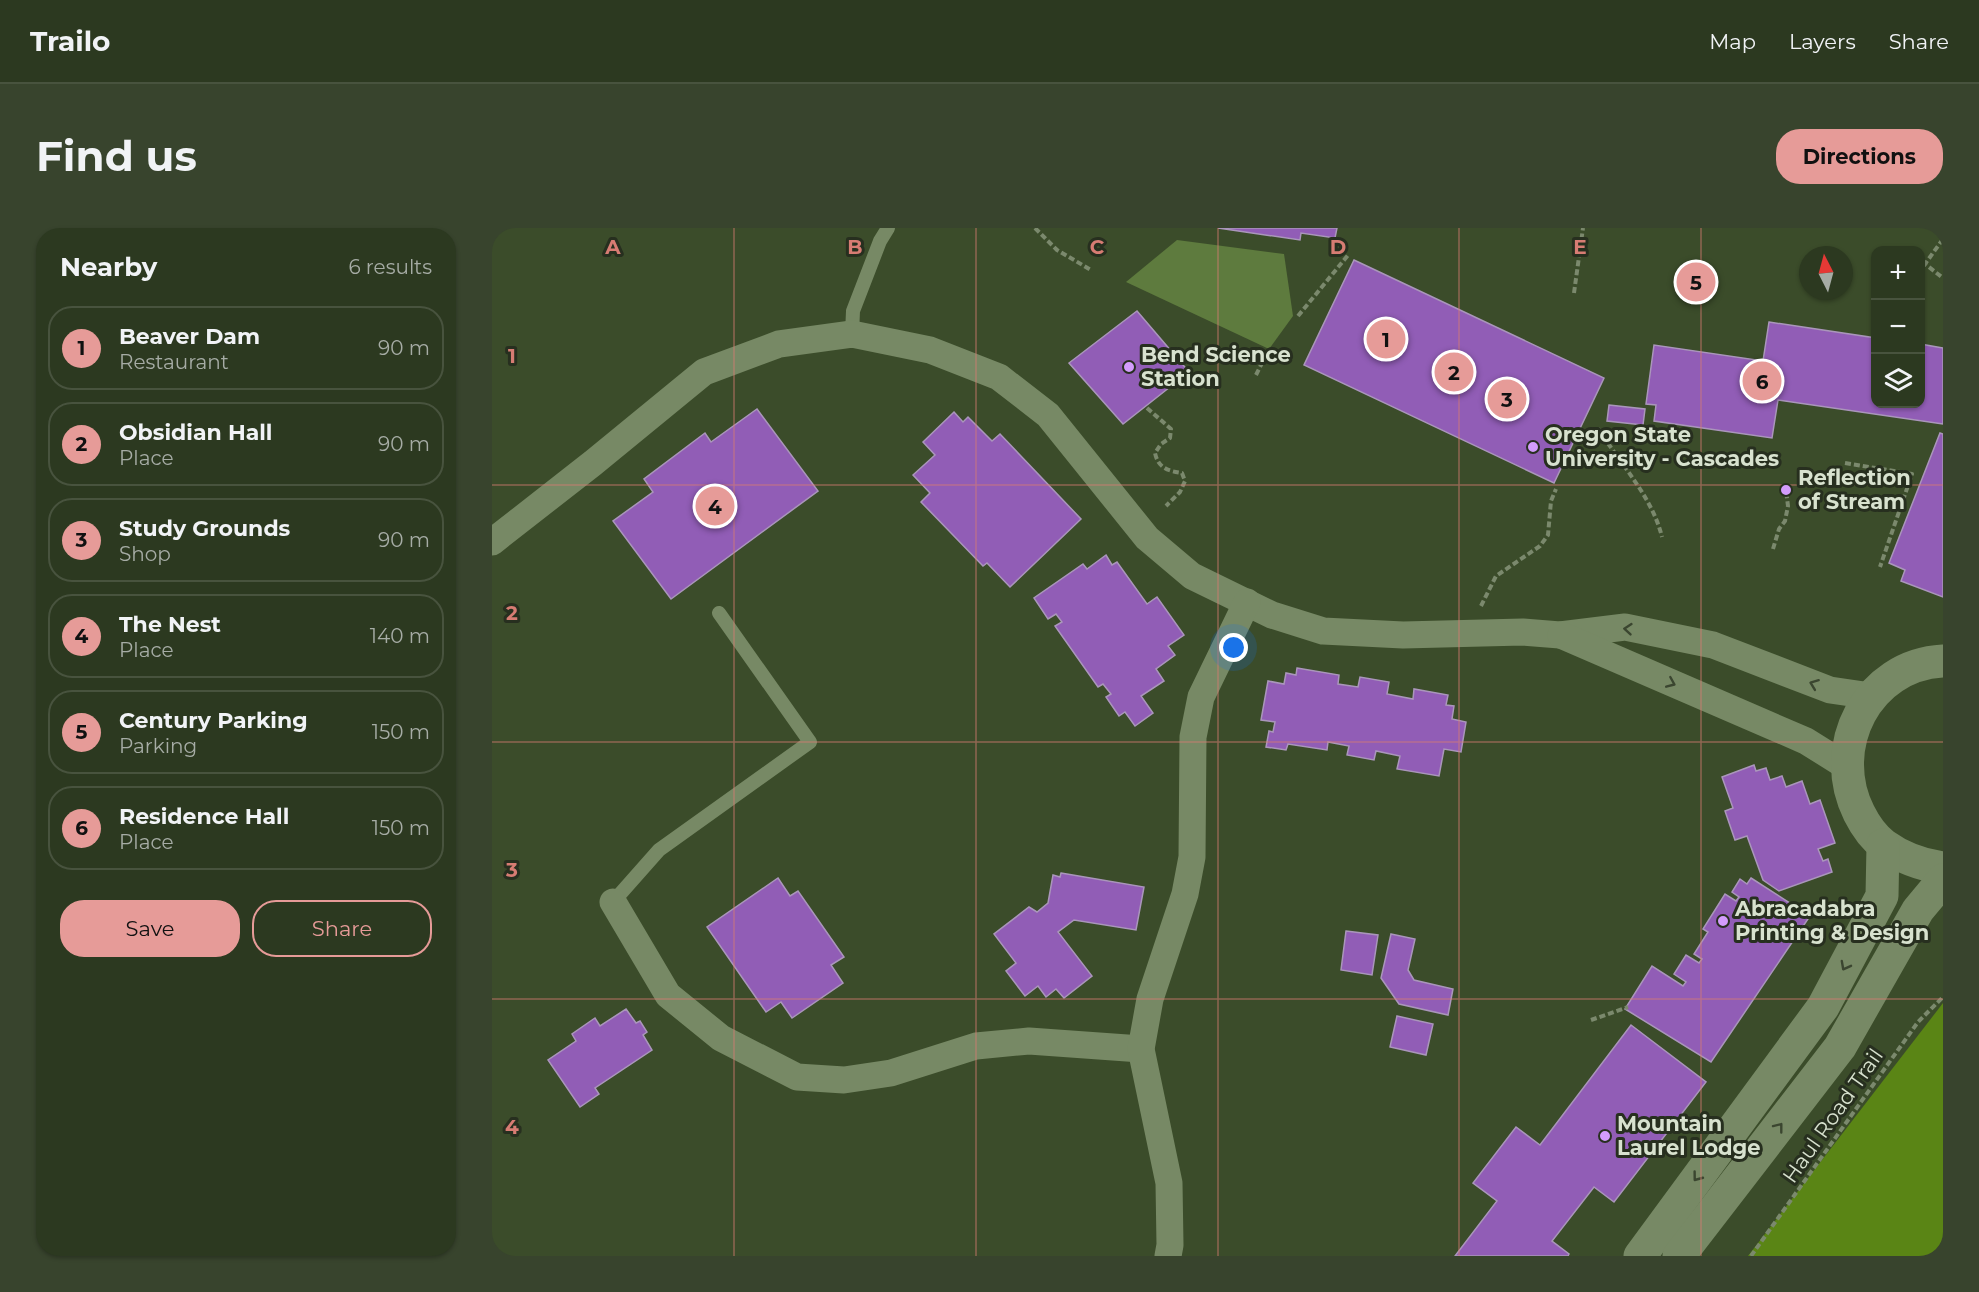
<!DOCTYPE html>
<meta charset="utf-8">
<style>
body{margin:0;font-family:Montserrat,sans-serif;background:#38442d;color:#f1f3f6}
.controls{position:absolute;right:18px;top:18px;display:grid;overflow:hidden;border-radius:12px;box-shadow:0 2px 4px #0004}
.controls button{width:54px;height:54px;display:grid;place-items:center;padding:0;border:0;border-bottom:2px solid #48533e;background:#2c3920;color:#f1f3f6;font:30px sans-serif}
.compass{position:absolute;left:1307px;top:18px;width:54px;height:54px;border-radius:50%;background:#2c3920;box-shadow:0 2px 4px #0004;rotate:354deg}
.you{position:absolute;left:742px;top:420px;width:21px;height:21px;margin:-15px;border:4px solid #fff;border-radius:50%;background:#1a73e8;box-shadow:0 0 0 9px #1a73e833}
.badge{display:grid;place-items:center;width:39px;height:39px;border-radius:50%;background:#e69b98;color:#111;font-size:20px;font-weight:700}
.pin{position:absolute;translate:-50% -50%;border:3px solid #fff;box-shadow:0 2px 6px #0006}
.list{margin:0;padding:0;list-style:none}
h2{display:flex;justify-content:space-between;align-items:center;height:78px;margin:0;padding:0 24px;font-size:26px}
h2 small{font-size:20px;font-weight:400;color:#a6aca5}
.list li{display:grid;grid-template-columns:39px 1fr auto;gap:18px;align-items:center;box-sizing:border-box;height:84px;margin:0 12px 12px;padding:0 12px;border:2px solid #48533e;border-radius:24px}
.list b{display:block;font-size:22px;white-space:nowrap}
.list p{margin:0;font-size:20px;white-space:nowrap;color:#a6aca5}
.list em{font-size:20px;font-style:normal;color:#a6aca5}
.actions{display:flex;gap:12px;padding:18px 24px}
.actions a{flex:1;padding:14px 0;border:2px solid #e69b98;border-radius:24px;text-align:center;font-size:21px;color:#e69b98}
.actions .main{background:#e69b98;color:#111}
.icon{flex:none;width:33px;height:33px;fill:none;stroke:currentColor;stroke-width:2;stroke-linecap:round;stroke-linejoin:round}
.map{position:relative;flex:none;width:1451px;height:1028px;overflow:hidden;border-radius:24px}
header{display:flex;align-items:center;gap:36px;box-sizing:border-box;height:84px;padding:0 30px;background:#2c3920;border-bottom:2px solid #48533e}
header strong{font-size:28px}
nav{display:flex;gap:33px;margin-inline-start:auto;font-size:21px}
.intro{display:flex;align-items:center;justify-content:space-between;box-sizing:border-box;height:144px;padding:0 36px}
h1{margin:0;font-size:42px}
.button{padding:15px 27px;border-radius:24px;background:#e69b98;color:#111;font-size:21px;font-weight:700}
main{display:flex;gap:36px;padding:0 36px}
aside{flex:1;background:#2c3920;border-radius:24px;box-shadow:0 2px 4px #0004}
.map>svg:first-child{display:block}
.green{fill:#5e7b3e}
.forest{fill:#5a8515}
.building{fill:#915db6;stroke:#aa96bb;stroke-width:1.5}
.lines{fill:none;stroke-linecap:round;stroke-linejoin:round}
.path{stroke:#7b896d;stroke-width:4;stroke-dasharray:6 3;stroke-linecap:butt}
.lane{stroke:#778965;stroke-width:14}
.street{stroke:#778965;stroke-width:27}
.secondary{stroke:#778965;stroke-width:33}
.oneway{stroke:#3b4630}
.grid{fill:none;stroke:#d77c73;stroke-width:1.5;stroke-opacity:0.55}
.poi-dot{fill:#d39cfc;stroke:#272f1f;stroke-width:2}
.labels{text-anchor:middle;stroke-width:6;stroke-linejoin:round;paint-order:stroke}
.poi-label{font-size:21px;font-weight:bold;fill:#d8e2cf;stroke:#272f1f;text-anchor:start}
.street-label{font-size:21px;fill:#d8e2cf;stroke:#272f1f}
.grid-label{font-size:20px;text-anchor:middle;font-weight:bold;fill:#d77c73;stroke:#272f1f;stroke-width:6;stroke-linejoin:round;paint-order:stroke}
</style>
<header>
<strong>Trailo</strong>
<nav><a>Map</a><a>Layers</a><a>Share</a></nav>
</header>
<div class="intro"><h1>Find us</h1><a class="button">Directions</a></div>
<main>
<aside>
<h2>Nearby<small>6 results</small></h2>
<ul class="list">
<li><span class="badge">1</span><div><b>Beaver Dam</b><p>Restaurant</p></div><em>90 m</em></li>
<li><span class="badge">2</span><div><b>Obsidian Hall</b><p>Place</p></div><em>90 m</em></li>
<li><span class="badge">3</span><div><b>Study Grounds</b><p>Shop</p></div><em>90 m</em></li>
<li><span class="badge">4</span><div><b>The Nest</b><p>Place</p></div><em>140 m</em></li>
<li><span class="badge">5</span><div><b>Century Parking</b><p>Parking</p></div><em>150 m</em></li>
<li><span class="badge">6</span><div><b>Residence Hall</b><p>Place</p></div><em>150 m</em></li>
</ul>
<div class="actions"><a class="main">Save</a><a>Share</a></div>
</aside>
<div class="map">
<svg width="1451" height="1028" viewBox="0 0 1451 1028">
<rect width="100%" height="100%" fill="#3b4c2a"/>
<path class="green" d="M685,12L792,26L801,88L777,121L634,54Z"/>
<path class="forest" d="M1451,775V1028H1256Z"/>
<g class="building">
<path d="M726,0H845L843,10L809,5L808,12Z"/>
<path d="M862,32L1112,150L1062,255L812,137Z"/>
<path d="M645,83L697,144L631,196L577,135Z"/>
<path d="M1277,94L1384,110V176H1428V116L1451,120V196L1286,172L1280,210L1162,193L1164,177L1154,176L1162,117L1271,133Z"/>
<path d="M1117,177L1153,181L1151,197L1115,193Z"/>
<path d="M265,181L326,263L179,371L121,293L161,264L152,251L213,205L219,214Z"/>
<path d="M462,184L471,194L476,189L500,213L508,206L589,291L518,359L495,335L491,338L429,274L438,265L421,247L443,227L431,214Z"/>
<path d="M1448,205L1451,206V369L1409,353L1413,342L1397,335Z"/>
<path d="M614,327L620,337L625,334L655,376L665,369L692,407L676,418L683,427L664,441L672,453L649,468L661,485L643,498L633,484L627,488L614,469L619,466L611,456L606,459L563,398L570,394L564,386L556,391L542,370L591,336L595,341Z"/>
<path d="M805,440L847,447L846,456L866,459L868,449L897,454L895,466L921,471L922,461L956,467L954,477L962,478L960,491L974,494L969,524L952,521L947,548L905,541L908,528L884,523L882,532L855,527L857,518L836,514L835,522L796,516L794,522L774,519L777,503L781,504L783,494L769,492L776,453L792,456L794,445L804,447Z"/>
<path d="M1262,537L1264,543L1274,540L1278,552L1290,548L1294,559L1310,553L1318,576L1328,572L1343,615L1326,621L1331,633L1336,631L1340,644L1287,663L1271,652L1255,608L1243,612L1233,583L1241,580L1230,549Z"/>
<path d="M569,645L652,659L644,702L582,692L566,704L600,748L572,770L564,761L554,769L546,758L533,768L514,743L524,735L502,706L537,679L545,684L556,675L561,647L568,649Z"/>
<path d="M286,650L298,668L306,663L352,729L339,737L351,755L300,790L289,774L274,784L215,699Z"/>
<path d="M1259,650L1318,688L1219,834L1133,781L1160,738L1191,758L1194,754L1182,746L1194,727L1207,735L1210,731L1202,726L1216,704L1211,701L1233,666L1244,673L1247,669L1240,664L1248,651L1255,656Z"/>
<path d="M854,703L886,707L880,747L849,742Z"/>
<path d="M899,706L923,711L916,742L922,752L961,761L956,787L907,776L889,750Z"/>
<path d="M134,781L144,795L148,793L155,804L151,807L160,822L103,860L107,866L88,879L56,832L84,813L80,806L103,790L108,798Z"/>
<path d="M905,788L941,796L934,827L898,819Z"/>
<path d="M1139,797L1214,854L1122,974L1102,959L1060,1013L1077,1026L1076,1028H963L1005,973L981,955L1024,899L1048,917Z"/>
</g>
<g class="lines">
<g class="path">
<path d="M543,0L565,22L599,42"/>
<path d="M1451,11L1433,36L1451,50"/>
<path d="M1082,65L1091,0"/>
<path d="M806,88L857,26"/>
<path d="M764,147L770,135"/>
<path d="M655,180L679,201L678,210L669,216L663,225C666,240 676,243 690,245L693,253L688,264L674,278"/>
<path d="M1106,200C1128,236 1160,268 1170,309"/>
<path d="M1353,235L1420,246L1388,339"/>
<path d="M1281,321L1287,301L1293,293L1296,278L1294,262"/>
<path d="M989,378L1004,348L1048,318L1056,307L1059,273L1064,261"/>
<path d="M1099,792L1136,779"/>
<path d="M1259,1028L1426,794L1451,769"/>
</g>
<g class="lane">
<path d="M360,106L361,83L388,13L396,0"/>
<path d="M121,674L167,622L318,514L227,385"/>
</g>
<g class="street">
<path d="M0,314L101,235L212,144L287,116L360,106L438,122L507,149L556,187L655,310L700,348L780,387L831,403L911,407L1031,404L1068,407L1133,399L1221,417L1338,462L1379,468"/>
<path d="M1069,407L1314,513L1354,538"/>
<path d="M121,674L176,767L229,810L305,849L352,852L399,845L484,818L537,813L649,821"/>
<path d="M676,1028L678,1017L677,955L649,821L658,771L693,666L700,629L701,509L709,469L755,374"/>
</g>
<g class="secondary">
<path d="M1451,433C1375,437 1334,519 1367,585C1373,597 1381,609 1392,617C1410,630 1430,637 1451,640"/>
<path d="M1148,1028L1331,779L1390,668L1391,617"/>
<path d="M1187,1028L1348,819L1426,682L1451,652"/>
</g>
</g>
<defs><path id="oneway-chevron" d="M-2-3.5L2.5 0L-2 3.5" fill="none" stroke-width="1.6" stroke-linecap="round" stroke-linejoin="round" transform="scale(1.5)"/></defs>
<g class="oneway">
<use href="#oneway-chevron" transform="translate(1136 401) rotate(-175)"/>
<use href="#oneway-chevron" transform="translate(1179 455) rotate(23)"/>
<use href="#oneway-chevron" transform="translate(1322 456) rotate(-159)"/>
<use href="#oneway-chevron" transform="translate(1353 738) rotate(118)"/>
<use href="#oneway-chevron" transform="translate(1287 899) rotate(-52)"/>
<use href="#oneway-chevron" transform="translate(1205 949) rotate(127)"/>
</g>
<path class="grid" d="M242,0V1028M484,0V1028M726,0V1028M967,0V1028M1209,0V1028M0,257H1451M0,514H1451M0,771H1451"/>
<g class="poi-dot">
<circle cx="637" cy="139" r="6"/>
<circle cx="1041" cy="219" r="6"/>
<circle cx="1294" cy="262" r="6"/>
<circle cx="1231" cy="693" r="6"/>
<circle cx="1113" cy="908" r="6"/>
</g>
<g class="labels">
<g class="poi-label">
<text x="649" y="134">Bend Science<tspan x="649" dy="24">Station</tspan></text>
<text x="1053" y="214">Oregon State<tspan x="1053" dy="24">University - Cascades</tspan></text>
<text x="1306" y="257">Reflection<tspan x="1306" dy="24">of Stream</tspan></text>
<text x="1243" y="688">Abracadabra<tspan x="1243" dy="24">Printing &amp; Design</tspan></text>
<text x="1125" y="903">Mountain<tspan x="1125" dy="24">Laurel Lodge</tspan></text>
</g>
<g class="street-label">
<text transform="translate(1341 888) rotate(-55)" y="7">Haul Road Trail</text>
</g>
</g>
<g class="grid-label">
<text x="121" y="26">A</text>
<text x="363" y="26">B</text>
<text x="605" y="26">C</text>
<text x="846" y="26">D</text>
<text x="1088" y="26">E</text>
<text x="20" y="135">1</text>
<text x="20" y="392">2</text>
<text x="20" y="649">3</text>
<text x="20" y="906">4</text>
</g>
</svg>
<div class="controls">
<button>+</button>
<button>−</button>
<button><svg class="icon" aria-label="layers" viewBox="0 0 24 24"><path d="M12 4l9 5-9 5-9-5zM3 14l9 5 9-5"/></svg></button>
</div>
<svg class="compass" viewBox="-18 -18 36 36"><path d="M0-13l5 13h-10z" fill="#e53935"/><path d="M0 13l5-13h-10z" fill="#a6aca5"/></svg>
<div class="you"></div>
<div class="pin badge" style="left:894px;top:111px">1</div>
<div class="pin badge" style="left:962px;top:144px">2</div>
<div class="pin badge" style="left:1015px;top:171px">3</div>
<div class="pin badge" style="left:223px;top:278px">4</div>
<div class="pin badge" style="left:1204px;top:54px">5</div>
<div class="pin badge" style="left:1270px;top:153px">6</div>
</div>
</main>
